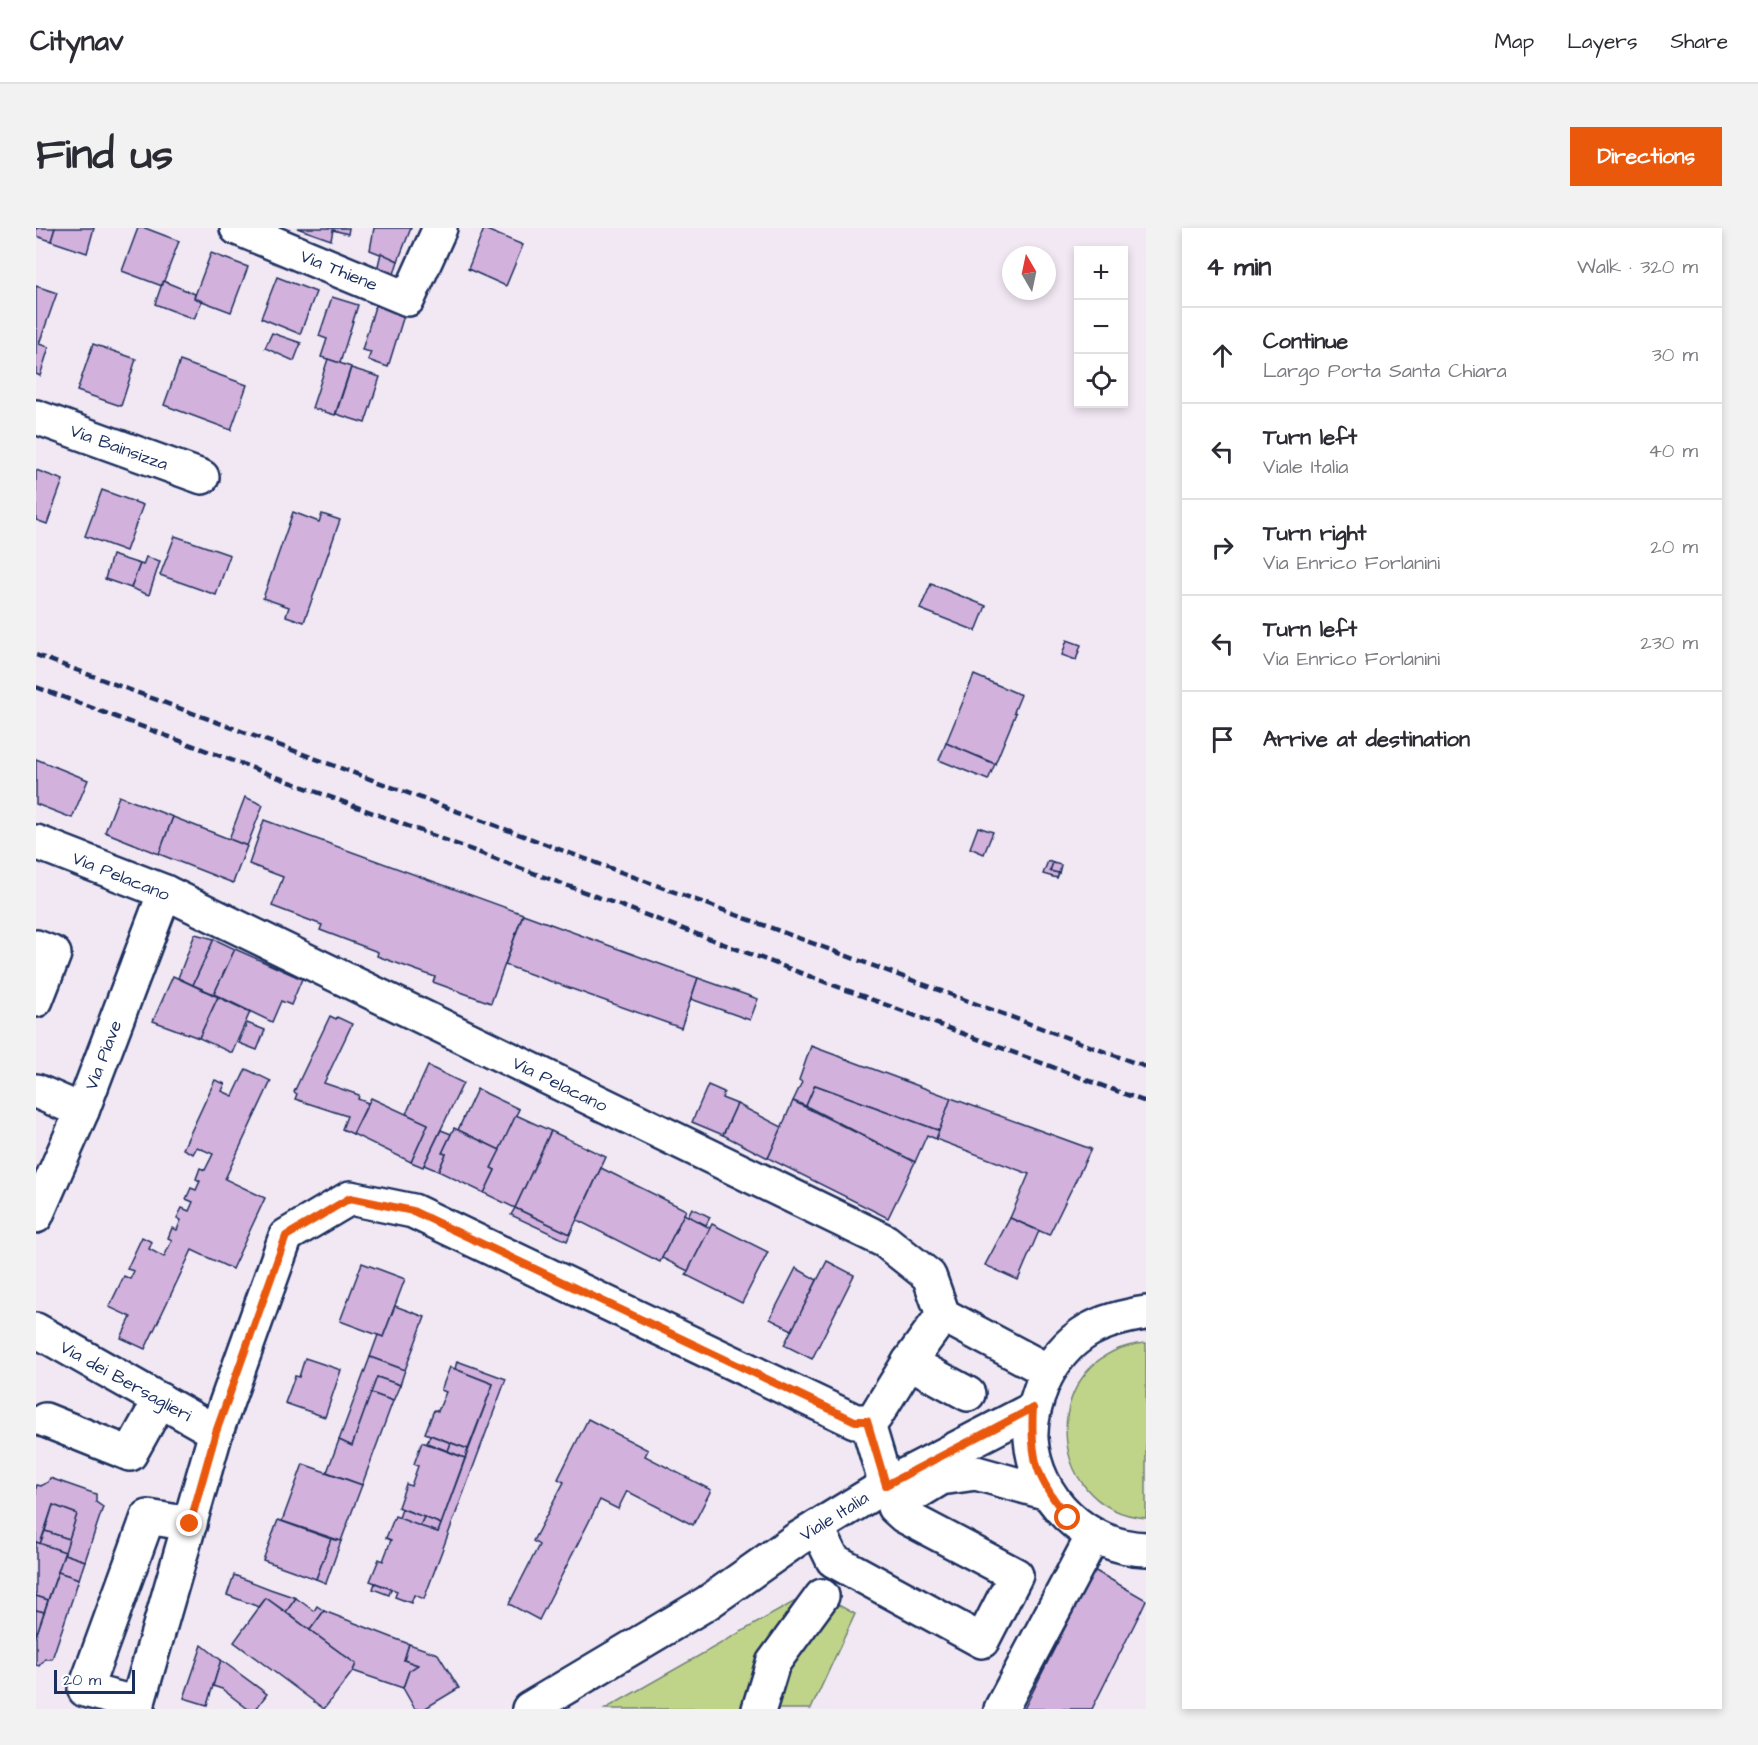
<!DOCTYPE html>
<meta charset="utf-8">
<style>
body{margin:0;font-family:"Architects Daughter",sans-serif;background:#f2f2f3;color:#2b2b33}
.controls{position:absolute;right:18px;top:18px;display:grid;overflow:hidden;border-radius:0px;box-shadow:0 3px 9px #0003}
.controls button{width:54px;height:54px;display:grid;place-items:center;padding:0;border:0;border-bottom:2px solid #e1e1e2;background:#fff;color:#2b2b33;font:30px sans-serif}
.compass{position:absolute;left:966px;top:18px;width:54px;height:54px;border-radius:50%;background:#fff;box-shadow:0 3px 9px #0003;rotate:351deg}
.scale{position:absolute;left:18px;bottom:15px;width:81px;box-sizing:border-box;padding-left:6px;border:3px solid #1b2f5e;border-top:0;font-size:16px;line-height:21px;white-space:nowrap;color:#1b2f5e;-webkit-text-stroke:4px #fff;paint-order:stroke}
.stop{position:absolute;width:18px;height:18px;margin:-14px;border:4px solid #ea580c;border-radius:50%;background:#fff}
.stop.end{background:#ea580c;border-color:#fff;box-shadow:0 2px 6px #0008}
.list{margin:0;padding:0;list-style:none}
h2{display:flex;justify-content:space-between;align-items:center;height:78px;margin:0;padding:0 24px;font-size:26px}
h2 small{font-size:20px;font-weight:400;color:#7c7c81}
.list li{display:grid;grid-template-columns:39px 1fr auto;gap:18px;align-items:center;box-sizing:border-box;height:96px;padding:0 24px;border-top:2px solid #e1e1e2}
.list b{display:block;font-size:22px;white-space:nowrap}
.list p{margin:0;font-size:20px;white-space:nowrap;color:#7c7c81}
.list em{font-size:20px;font-style:normal;color:#7c7c81}
.icon{flex:none;width:33px;height:33px;fill:none;stroke:currentColor;stroke-width:2;stroke-linecap:round;stroke-linejoin:round}
.map{position:relative;flex:none;width:1110px;height:1481px;overflow:hidden;border-radius:0px}
header{display:flex;align-items:center;gap:36px;box-sizing:border-box;height:84px;padding:0 30px;background:#fff;border-bottom:2px solid #e1e1e2}
header strong{font-size:28px}
nav{display:flex;gap:33px;margin-inline-start:auto;font-size:21px}
.intro{display:flex;align-items:center;justify-content:space-between;box-sizing:border-box;height:144px;padding:0 36px}
h1{margin:0;font-size:42px}
.button{padding:15px 27px;border-radius:0px;background:#ea580c;color:#fff;font-size:21px;font-weight:700}
main{display:flex;gap:36px;padding:0 36px}
aside{flex:1;background:#fff;border-radius:0px;box-shadow:0 3px 9px #0003}
.map>svg:first-child{display:block}
.green{fill:#c0d489;stroke:#6e8274;stroke-width:1.5}
.building{fill:#d2b1dc;stroke:#1b2f5e;stroke-width:1.5}
.lines{fill:none;stroke-linecap:round;stroke-linejoin:round}
.minor-casing{stroke:#1b2f5e;stroke-width:38}
.major-casing{stroke:#1b2f5e;stroke-width:38}
.minor{stroke:#fff;stroke-width:33}
.major{stroke:#fff;stroke-width:33}
.rail{stroke:#1b2f5e;stroke-width:4.5;stroke-dasharray:9 4.5;stroke-linecap:butt}
.route{stroke:#ea580c;stroke-width:8}
.labels{text-anchor:middle;stroke-width:4.5;stroke-linejoin:round;paint-order:stroke}
.street-label{font-size:18px;fill:#1b2f5e;stroke:#fff}
</style>
<header>
<strong>Citynav</strong>
<nav><a>Map</a><a>Layers</a><a>Share</a></nav>
</header>
<div class="intro"><h1>Find us</h1><a class="button">Directions</a></div>
<main>
<div class="map">
<svg width="1110" height="1481" viewBox="0 0 1110 1481">
<rect width="100%" height="100%" fill="#f2e8f4"/>
<filter id="ink" filterUnits="userSpaceOnUse"><feTurbulence type="fractalNoise" baseFrequency=".0167" numOctaves="2"/><feDisplacementMap in="SourceGraphic" scale="12" xChannelSelector="R" yChannelSelector="G"/><feConvolveMatrix kernelMatrix="1 2 1 2 8 2 1 2 1" color-interpolation-filters="sRGB"/></filter>
<g filter="url(#ink)">
<g class="green">
<path d="M1110,1115V1290C1003,1281 1004,1123 1110,1115Z"/>
<path d="M777,1363L819,1386L775,1481H569Z"/>
</g>
<g class="building">
<path d="M0,0H19L15,13L0,8Z"/>
<path d="M19,0H58L51,25L15,13Z"/>
<path d="M102,0H109L143,13L126,58L86,43Z"/>
<path d="M261,0H313L312,6L297,2L295,12Z"/>
<path d="M338,0H375L362,33L334,22Z"/>
<path d="M448,1L487,17L470,58L432,41Z"/>
<path d="M175,25L212,39L195,84L158,70Z"/>
<path d="M345,25L362,33L358,46L341,42Z"/>
<path d="M241,49L280,64L264,106L225,90Z"/>
<path d="M127,53L159,66L158,70L166,73L158,91L119,76Z"/>
<path d="M0,58L21,65L3,116L13,119L4,148L0,146Z"/>
<path d="M296,69L322,77L304,135L285,129L291,111L283,108Z"/>
<path d="M340,75L369,84L352,139L332,132L335,124L326,122Z"/>
<path d="M236,105L265,115L258,133L229,120Z"/>
<path d="M57,116L100,131L85,178L41,163Z"/>
<path d="M292,131L315,139L299,187L276,180Z"/>
<path d="M144,133L211,157L195,202L128,177Z"/>
<path d="M315,140L344,149L329,195L300,186Z"/>
<path d="M0,242L27,252L11,296L0,292Z"/>
<path d="M66,262L107,277L90,323L49,308Z"/>
<path d="M257,284L283,294L286,286L304,292L268,394L250,388L253,379L227,370Z"/>
<path d="M139,308L194,327L180,367L124,347Z"/>
<path d="M76,327L104,336L95,360L69,351Z"/>
<path d="M110,329L124,333L113,367L95,360L104,336L107,337Z"/>
<path d="M895,356L950,378L940,403L884,381Z"/>
<path d="M1031,412L1045,417L1040,432L1026,427Z"/>
<path d="M938,447L985,467L978,484L980,485L959,536L910,515Z"/>
<path d="M910,515L959,536L952,552L903,532Z"/>
<path d="M0,531L52,552L36,590L0,576Z"/>
<path d="M83,568L137,589L123,626L69,604Z"/>
<path d="M209,569L227,577L211,618L193,611Z"/>
<path d="M137,589L211,618L197,655L123,626Z"/>
<path d="M228,592L487,686L455,775L397,754L399,749L341,728L342,724L284,702L286,697L236,678L247,649L213,636Z"/>
<path d="M942,599L957,604L948,626L934,620Z"/>
<path d="M1012,633L1017,635L1014,643L1023,645L1021,650L1007,646Z"/>
<path d="M1017,635L1025,637L1023,645L1014,643Z"/>
<path d="M487,686L662,750L645,800L469,737Z"/>
<path d="M159,706L178,711L157,757L142,750Z"/>
<path d="M178,711L199,721L178,766L157,757Z"/>
<path d="M199,721L266,751L255,777L245,773L236,794L178,766Z"/>
<path d="M137,748L182,769L163,810L117,793Z"/>
<path d="M662,750L722,771L714,792L655,771Z"/>
<path d="M182,769L214,784L196,825L163,810Z"/>
<path d="M294,788L300,791L301,789L316,796L288,855L323,867L322,871L332,875L317,906L306,901L311,888L259,871L261,866L258,864Z"/>
<path d="M211,795L229,802L221,822L203,815Z"/>
<path d="M775,818L915,870L904,903L779,857L770,878L757,873L766,854L763,852Z"/>
<path d="M392,838L427,855L387,939L375,934L392,896L370,886Z"/>
<path d="M210,841L235,853L189,951L229,970L196,1041L156,1022L109,1121L85,1110L95,1089L73,1079L88,1048L94,1051L98,1043L91,1041L106,1009L116,1014L113,1021L128,1029L136,1012L132,1010L136,1000L141,1002L145,992L141,990L146,980L153,983L157,974L150,971L155,960L160,962L164,953L160,951L164,940L169,942L177,926L161,919L157,926L147,921L179,852L189,856L186,863L197,868Z"/>
<path d="M672,857L688,864L686,870L701,876L687,907L656,894Z"/>
<path d="M779,857L904,903L900,911L891,907L879,934L770,878Z"/>
<path d="M441,861L483,881L464,922L422,902Z"/>
<path d="M335,870L392,896L375,934L317,906Z"/>
<path d="M915,870L1055,921L1013,1007L974,990L993,946L900,911Z"/>
<path d="M757,873L879,934L852,990L732,930Z"/>
<path d="M701,876L746,899L732,930L687,907Z"/>
<path d="M480,887L515,903L479,980L448,965L459,942L455,940Z"/>
<path d="M418,900L464,922L455,940L459,942L448,965L402,943L410,926L406,925Z"/>
<path d="M405,902L415,906L406,925L410,926L402,943L388,937Z"/>
<path d="M515,903L570,929L534,1006L479,980Z"/>
<path d="M565,940L650,982L624,1034L541,992Z"/>
<path d="M479,980L534,1006L531,1013L475,987Z"/>
<path d="M656,980L674,989L670,997L652,988Z"/>
<path d="M648,986L674,1000L652,1043L626,1030Z"/>
<path d="M974,990L1003,1003L982,1052L949,1037Z"/>
<path d="M676,996L732,1024L706,1075L650,1047Z"/>
<path d="M791,1033L818,1047L776,1131L748,1117Z"/>
<path d="M326,1035L369,1051L347,1109L304,1093Z"/>
<path d="M760,1040L781,1052L756,1102L734,1091Z"/>
<path d="M359,1078L389,1089L369,1142L334,1129L342,1107L347,1109Z"/>
<path d="M334,1129L369,1142L364,1157L341,1149L316,1218L303,1212Z"/>
<path d="M269,1130L305,1142L289,1189L249,1175L259,1148L263,1149Z"/>
<path d="M421,1133L470,1151L388,1371L378,1367L375,1375L359,1369L361,1363L334,1353L343,1331L347,1333L355,1312L350,1310L359,1288L402,1304L405,1296L457,1156L419,1141Z"/>
<path d="M414,1139L457,1156L432,1221L389,1205L398,1182L402,1183L410,1164L405,1162Z"/>
<path d="M341,1149L364,1157L357,1173L335,1165Z"/>
<path d="M335,1165L357,1173L326,1257L291,1244L303,1212L316,1218Z"/>
<path d="M552,1191L612,1222L609,1228L675,1262L657,1297L591,1263L582,1281L564,1272L503,1392L473,1376L503,1317L497,1313L528,1254L522,1251Z"/>
<path d="M394,1207L415,1215L412,1223L391,1215Z"/>
<path d="M386,1214L429,1230L405,1296L362,1279L370,1256L375,1258L382,1238L378,1236Z"/>
<path d="M415,1215L432,1221L429,1230L412,1223Z"/>
<path d="M267,1236L326,1257L305,1313L246,1293Z"/>
<path d="M14,1250L60,1266V1274L67,1279L49,1333L28,1326L41,1286L17,1277L4,1316L0,1314V1260L1,1257L5,1258L12,1254Z"/>
<path d="M17,1277L41,1286L33,1311L9,1303Z"/>
<path d="M366,1281L388,1289L384,1298L363,1290Z"/>
<path d="M388,1289L405,1296L402,1304L384,1298Z"/>
<path d="M242,1292L295,1311L280,1351L227,1332Z"/>
<path d="M9,1303L33,1311L29,1324L4,1316Z"/>
<path d="M295,1311L305,1313L290,1355L280,1351Z"/>
<path d="M0,1314L29,1324L12,1372L0,1368Z"/>
<path d="M28,1326L49,1333L43,1351L22,1344Z"/>
<path d="M1058,1342L1110,1372L1103,1387L1056,1481H988Z"/>
<path d="M22,1344L43,1351L16,1431H9L3,1438L0,1437V1408Z"/>
<path d="M198,1347L234,1361L260,1370L250,1384L230,1370L223,1379L191,1367Z"/>
<path d="M339,1355L355,1361L353,1367L337,1361Z"/>
<path d="M0,1368L12,1372L8,1384L0,1382Z"/>
<path d="M230,1370L320,1436L317,1443L288,1481L198,1414Z"/>
<path d="M260,1370L278,1383L281,1378L288,1383L274,1402L250,1384Z"/>
<path d="M0,1382L8,1384L0,1408Z"/>
<path d="M288,1383L373,1416L368,1432L382,1437L373,1443L367,1460L317,1443L320,1436L274,1402Z"/>
<path d="M373,1416L402,1426L423,1460L388,1481H379L367,1460L373,1443L382,1437L368,1432Z"/>
<path d="M166,1417L185,1432L171,1477L148,1470Z"/>
<path d="M185,1432L231,1466L220,1481H212L186,1461L177,1458Z"/>
</g>
<g class="lines">
<g class="minor-casing">
<g id="minor">
<path d="M201,0L372,71L404,0"/>
<path d="M0,189L166,249"/>
<path d="M0,614L129,664L849,1013L893,1048L907,1087L1012,1143"/>
<path d="M0,719L18,726L0,772"/>
<path d="M0,863L46,883"/>
<path d="M0,988L46,883L129,664"/>
<path d="M0,1102L180,1204"/>
<path d="M873,1134L932,1166"/>
<path d="M9,1192L94,1226L124,1172"/>
<path d="M831,1193L850,1257"/>
<path d="M781,1299L797,1332L946,1413L980,1347L868,1288L858,1279"/>
<path d="M102,1476L49,1462L112,1289L154,1296"/>
<path d="M100,1481L180,1204L250,1008L314,970L377,983L819,1193H831L839,1189L873,1134L907,1087"/>
<path d="M723,1481L737,1435L786,1368"/>
<path d="M965,1481L1057,1308"/>
</g>
</g>
<g class="major-casing">
<g id="major">
<path d="M1110,1085C1090,1088 1071,1092 1053,1102C1032,1114 1015,1135 1006,1157C1000,1174 994,1192 995,1211C999,1270 1050,1320 1110,1321"/>
<path d="M877,1267L905,1250L940,1245L1012,1265"/>
<path d="M493,1481L671,1375L760,1312L850,1257L997,1181"/>
</g>
</g>
<use href="#minor" class="minor"/>
<use href="#major" class="major"/>
<g class="rail">
<path d="M0,427L1110,839"/>
<path d="M0,459L1110,874"/>
</g>
</g>
</g>
<g class="lines" filter="url(#ink)">
<path class="route" d="M154,1296L180,1204L250,1008L314,970L377,983L819,1193H831L850,1257L997,1180C994,1231 1000,1250 1032,1290"/>
</g>
<g class="labels">
<g class="street-label">
<text transform="translate(303 42) rotate(22)" y="6">Via Thiene</text>
<text transform="translate(83 219) rotate(20)" y="6">Via Bainsizza</text>
<text transform="translate(85 648) rotate(22)" y="6">Via Pelacano</text>
<text transform="translate(67 827) rotate(-69)" y="6">Via Piave</text>
<text transform="translate(524 856) rotate(26)" y="6">Via Pelacano</text>
<text transform="translate(90 1153) rotate(29)" y="6">Via dei Bersaglieri</text>
<text transform="translate(798 1288) rotate(-32)" y="6">Viale Italia</text>
</g>
</g>
</svg>
<div class="controls">
<button>+</button>
<button>−</button>
<button><svg class="icon" aria-label="locate" viewBox="0 0 24 24"><circle cx="12" cy="12" r="6"/><path d="M12 2v4M12 18v4M2 12h4M18 12h4"/></svg></button>
</div>
<svg class="compass" viewBox="-18 -18 36 36"><path d="M0-13l5 13h-10z" fill="#e53935"/><path d="M0 13l5-13h-10z" fill="#7c7c81"/></svg>
<div class="scale">20 m</div>
<div class="stop" style="left:1032px;top:1290px"></div>
<div class="stop end" style="left:154px;top:1296px"></div>
</div>
<aside>
<h2>4 min<small>Walk · 320 m</small></h2>
<ul class="list">
<li><svg class="icon" aria-label="ahead" viewBox="0 0 24 24"><path d="M12 20V5M6 11l6-6 6 6"/></svg><div><b>Continue</b><p>Largo Porta Santa Chiara</p></div><em>30 m</em></li>
<li><svg class="icon" aria-label="left" viewBox="0 0 24 24"><path d="M17 20v-9H6M10 6l-5 5 5 5"/></svg><div><b>Turn left</b><p>Viale Italia</p></div><em>40 m</em></li>
<li><svg class="icon" aria-label="right" viewBox="0 0 24 24"><path d="M7 20v-9h11M14 6l5 5-5 5"/></svg><div><b>Turn right</b><p>Via Enrico Forlanini</p></div><em>20 m</em></li>
<li><svg class="icon" aria-label="left" viewBox="0 0 24 24"><path d="M17 20v-9H6M10 6l-5 5 5 5"/></svg><div><b>Turn left</b><p>Via Enrico Forlanini</p></div><em>230 m</em></li>
<li><svg class="icon" aria-label="arrive" viewBox="0 0 24 24"><path d="M6 21V4h12l-3 4 3 4H6"/></svg><div><b>Arrive at destination</b></div></li>
</ul>
</aside>
</main>
